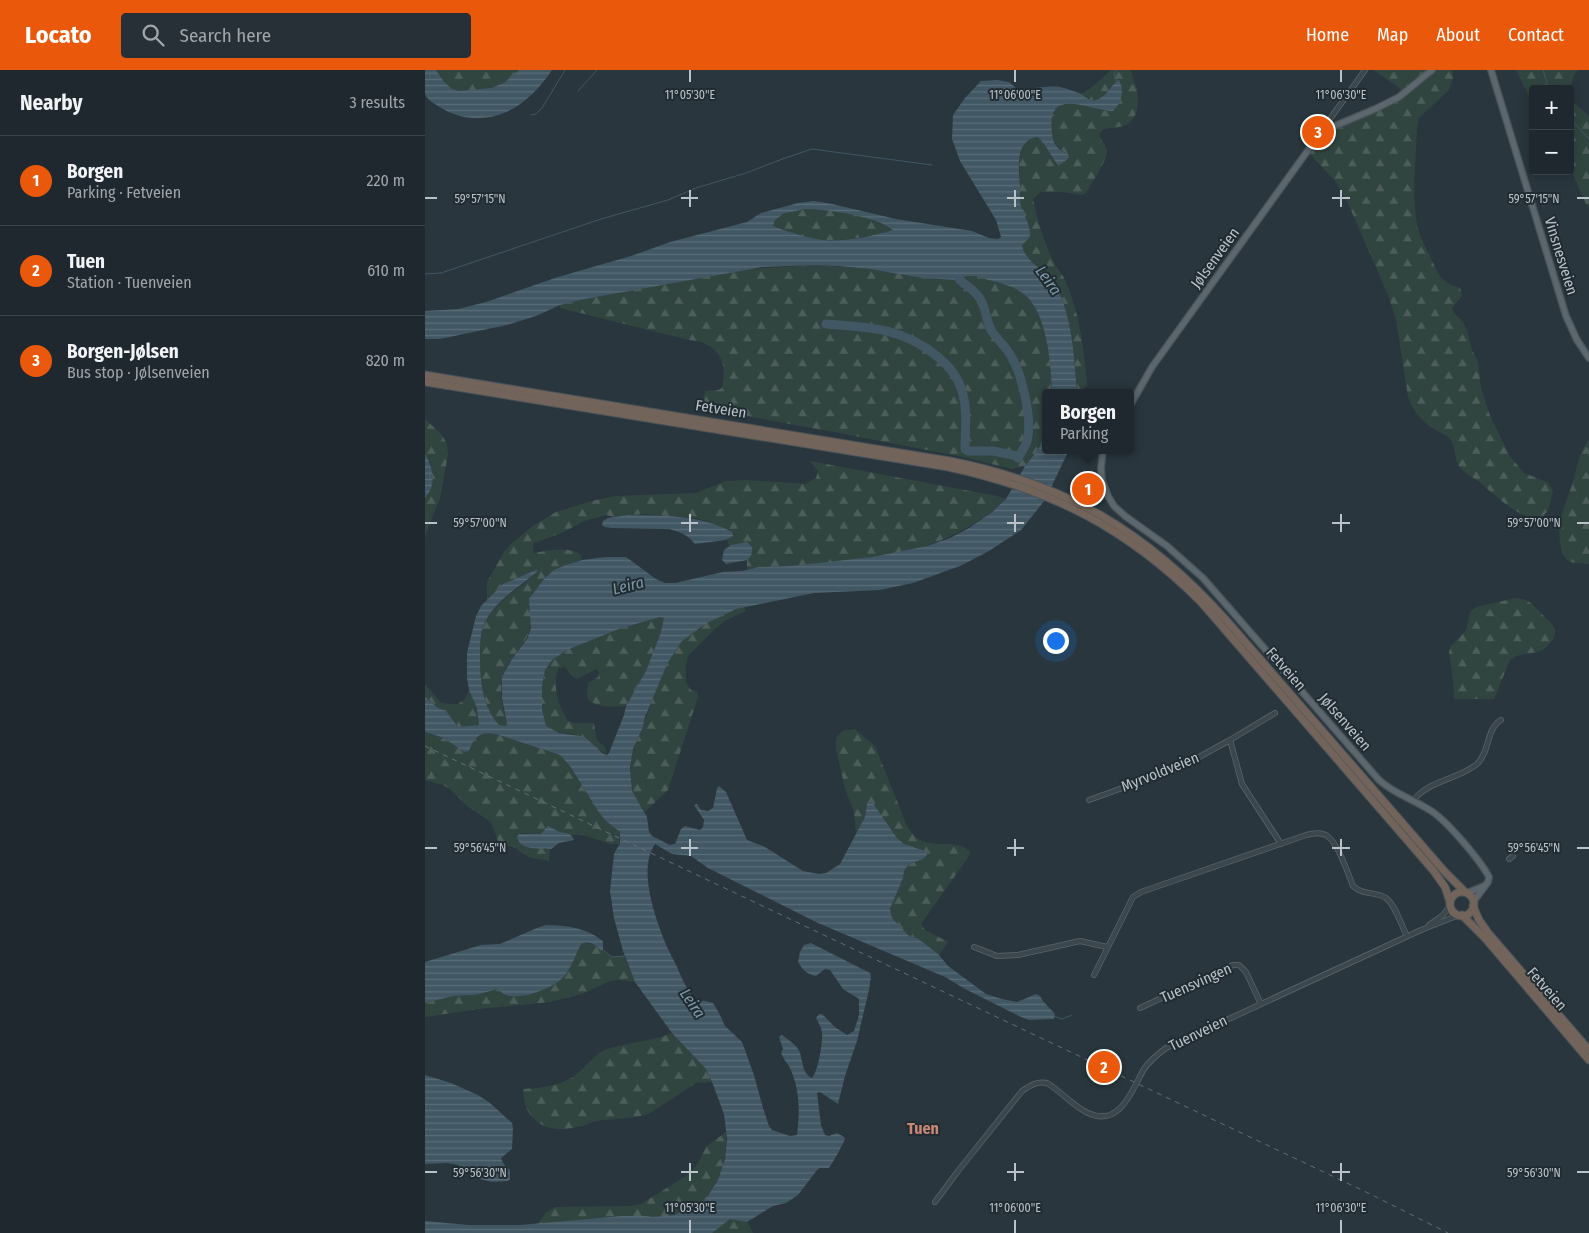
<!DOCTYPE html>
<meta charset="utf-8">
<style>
body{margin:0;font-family:"Fira Sans Condensed",sans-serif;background:#273036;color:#f1f3f6}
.controls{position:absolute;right:15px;top:15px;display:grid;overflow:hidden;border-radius:5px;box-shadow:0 2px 12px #0003}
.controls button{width:45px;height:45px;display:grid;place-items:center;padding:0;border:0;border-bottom:1px solid #3c444a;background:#1f282e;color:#f1f3f6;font:25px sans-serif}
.you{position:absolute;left:630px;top:570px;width:18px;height:18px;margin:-12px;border:4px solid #fff;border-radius:50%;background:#1a73e8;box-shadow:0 0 0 8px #1a73e833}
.badge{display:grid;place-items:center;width:32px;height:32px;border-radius:50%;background:#ea580c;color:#fff;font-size:16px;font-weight:700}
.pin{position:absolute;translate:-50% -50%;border:2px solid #fff;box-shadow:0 1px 5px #0006}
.popup{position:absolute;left:617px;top:319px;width:92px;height:65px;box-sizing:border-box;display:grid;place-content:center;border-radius:5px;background:#1f282e;filter:drop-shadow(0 1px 4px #0005);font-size:16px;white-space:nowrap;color:#a1a6aa}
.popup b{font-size:19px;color:#f1f3f6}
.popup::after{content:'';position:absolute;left:50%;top:100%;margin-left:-10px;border:10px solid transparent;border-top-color:#1f282e}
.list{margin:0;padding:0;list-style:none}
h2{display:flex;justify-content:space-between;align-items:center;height:65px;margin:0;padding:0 20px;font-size:21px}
h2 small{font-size:16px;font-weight:400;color:#a1a6aa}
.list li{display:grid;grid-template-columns:32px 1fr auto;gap:15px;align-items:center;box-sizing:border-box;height:90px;padding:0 20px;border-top:1px solid #3c444a}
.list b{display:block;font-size:19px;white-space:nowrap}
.list p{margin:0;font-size:16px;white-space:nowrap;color:#a1a6aa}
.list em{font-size:16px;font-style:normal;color:#a1a6aa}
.icon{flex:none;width:28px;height:28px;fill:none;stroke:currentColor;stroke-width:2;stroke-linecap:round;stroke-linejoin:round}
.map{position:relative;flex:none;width:1164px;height:1163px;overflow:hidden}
header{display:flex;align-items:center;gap:30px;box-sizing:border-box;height:70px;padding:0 25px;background:#ea580c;color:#fff}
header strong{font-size:24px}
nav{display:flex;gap:28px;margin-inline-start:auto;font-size:18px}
.search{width:350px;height:45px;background:#273036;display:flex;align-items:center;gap:12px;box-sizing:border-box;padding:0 18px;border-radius:5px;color:#a1a6aa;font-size:19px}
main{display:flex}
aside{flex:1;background:#1f282e}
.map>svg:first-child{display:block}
.forest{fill:url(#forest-firs)}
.water{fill:url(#water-rules);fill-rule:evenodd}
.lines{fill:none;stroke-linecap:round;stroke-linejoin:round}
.stream{stroke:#415764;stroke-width:1}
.river{stroke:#415764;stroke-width:9}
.minor-casing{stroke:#5a656b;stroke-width:6}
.major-casing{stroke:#495359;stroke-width:8}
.highway-casing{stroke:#475258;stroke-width:9}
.minor{stroke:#3c474d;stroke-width:4.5}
.major{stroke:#5b666d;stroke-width:5.5}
.highway{stroke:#72645a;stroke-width:7}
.rail{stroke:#616e76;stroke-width:1;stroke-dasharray:5 5;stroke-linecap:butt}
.ticks{fill:none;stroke:#b9c2c8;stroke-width:2}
.labels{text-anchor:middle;stroke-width:4;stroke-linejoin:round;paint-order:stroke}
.street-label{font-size:15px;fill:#b9c2c8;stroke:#212c32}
.water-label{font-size:16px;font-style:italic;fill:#7d98a7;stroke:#212c32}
.neighbourhood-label{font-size:16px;font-weight:bold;fill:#c88674;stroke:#212c32}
.ticks-label{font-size:12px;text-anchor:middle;fill:#b9c2c8;stroke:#212c32;stroke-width:4;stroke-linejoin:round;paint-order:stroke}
</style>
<header>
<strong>Locato</strong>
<div class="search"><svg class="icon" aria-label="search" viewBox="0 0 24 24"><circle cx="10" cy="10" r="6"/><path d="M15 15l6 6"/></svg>Search here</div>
<nav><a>Home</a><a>Map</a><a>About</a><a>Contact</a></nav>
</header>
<main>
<aside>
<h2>Nearby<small>3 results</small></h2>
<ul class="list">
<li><span class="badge">1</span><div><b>Borgen</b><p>Parking · Fetveien</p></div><em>220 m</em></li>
<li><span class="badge">2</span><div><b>Tuen</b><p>Station · Tuenveien</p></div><em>610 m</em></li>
<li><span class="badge">3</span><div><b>Borgen-Jølsen</b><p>Bus stop · Jølsenveien</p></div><em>820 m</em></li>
</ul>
</aside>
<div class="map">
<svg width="1164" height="1163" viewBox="0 0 1164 1163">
<defs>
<pattern id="forest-firs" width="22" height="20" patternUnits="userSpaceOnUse" patternTransform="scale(1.25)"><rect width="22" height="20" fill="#314540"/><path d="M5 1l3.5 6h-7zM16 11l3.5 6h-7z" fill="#4d5e5a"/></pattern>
<pattern id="water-rules" width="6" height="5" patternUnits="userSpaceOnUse" patternTransform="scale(1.25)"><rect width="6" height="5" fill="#415764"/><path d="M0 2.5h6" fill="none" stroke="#5a6e79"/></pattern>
</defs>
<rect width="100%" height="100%" fill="#29363d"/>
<g class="forest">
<path d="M11,0H94C89,5 84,9 79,13C67,19 37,26 25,18C19,14 15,6 11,0Z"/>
<path d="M686,0H706C707,7 710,12 712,19C713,26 713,32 712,39C708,58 694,57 678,59L674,64C676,71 682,76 682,82C682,90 666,114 662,122L657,125L637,122H616L608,129C612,150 619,171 628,191C631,198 637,203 640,210C655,243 659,280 662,315L655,323H652C649,287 648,249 631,216C622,200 600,193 597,174L604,168C602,156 597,144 595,133C594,127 595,120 595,113C594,97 591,69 613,67L619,74L632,96L644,88L643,84C625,78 617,43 638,34C650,29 668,37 680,41L694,11C681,16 682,33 663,30L656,24L666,18Z"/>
<path d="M948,0H1028V8L1024,20L994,48L992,58C991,87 986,132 993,158C995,168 1001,177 1005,186C1013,204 1015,212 1035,218L1037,226L1027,238L1029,243L1038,252L1042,260L1047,280L1053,291L1056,318L1064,343L1084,385L1099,403L1122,412L1128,420C1126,428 1125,440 1119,445C1104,458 1068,424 1057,414C1050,408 1038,403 1033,395C1029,387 1031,377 1025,369C1022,365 1014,362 1009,359C996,351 988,341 983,327L971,249L963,225L922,131L911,112L884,83L895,60L908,57L964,36L976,28L978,23L973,17Z"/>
<path d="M1091,0H1153L1149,5L1145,19H1108V34Z"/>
<path d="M1145,22L1146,30L1164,46V137L1161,134L1145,98Z"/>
<path d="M379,139C404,139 448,145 469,160C447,166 423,171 400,170C382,170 364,162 348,156L349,150L358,144Z"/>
<path d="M391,195L445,199L497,208L533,210C542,203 553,207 563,210C573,212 587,216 596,222C622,238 626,294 627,323H620V364L613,380L600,396L587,399L538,387L409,362L277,338L280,321L293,320L297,318C302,298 298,280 276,272C272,270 265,271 260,269L135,238V235L160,229L322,199Z"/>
<path d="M0,349L17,365L22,374L23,385L15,428L2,460L0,468V428L5,423L6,395L0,384Z"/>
<path d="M1163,371H1164V494C1156,493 1144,495 1139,486C1135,480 1133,459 1135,452C1137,439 1143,427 1147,415C1152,399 1153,384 1163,371Z"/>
<path d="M385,391L572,426L581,429C521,486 443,490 364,496C350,497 336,497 322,499V490L324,488V473L322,472L304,476L302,470L307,467L305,461L281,451L271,448L217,444L189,447L181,445L159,451L139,462L109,473L108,477L109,483C124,481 141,476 155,484L157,489L150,492L106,549C107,573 83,585 78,607C74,622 78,639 82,654L81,656L74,655C57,636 55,610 55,586C55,573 55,560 62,548C74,528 97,518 113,501L111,500C95,508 74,517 62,530V512L79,482L87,473L108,456L131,442L171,430L191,426L271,423L301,411L322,410L380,414L391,408L393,401Z"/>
<path d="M1091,528C1106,529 1109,537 1119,546C1126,553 1134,559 1128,569C1115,590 1102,578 1085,590L1069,629H1029L1028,610L1024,582L1026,576L1041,560L1045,542L1051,537Z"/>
<path d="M319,537L321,541L301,550L290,559L263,586L261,595V613L266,620L273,623V627L243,720L220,742C216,734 208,727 207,719C205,707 205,692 208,681C210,673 214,667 217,659C227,633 237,593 256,572C268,558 301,541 319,537Z"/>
<path d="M235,547L240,548L236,562L221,601L201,636C188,637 174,638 163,630L162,621L163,613L173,607L174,603L172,599L152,609L148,607L140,597L134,598C126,614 134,637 143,651L150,653H169L172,670L180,677L182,683C171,682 163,669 151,665C139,662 133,665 121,656L117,639V616L120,600L127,590L142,580L194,559Z"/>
<path d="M0,614L16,633L24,634H33L40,629L44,620L52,638L54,655L33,657L21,641L13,638L0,627Z"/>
<path d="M430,659L450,676L482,756C484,759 487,763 489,766C507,781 533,767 545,782L544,786L496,854L500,860L523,872L514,885L492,868L485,867L467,848L465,839L478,808L479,801L484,794L498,789L486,777L479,774L472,768L446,732L442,734L440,747L431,764L429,742L420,719L411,679V668L417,661Z"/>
<path d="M0,662L19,668L39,682L44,681C50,665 56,661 74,665L135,685L145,696L163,725L181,751L195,762L194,774H186L158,765H146L133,762L125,756L116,764L95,763L101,777L125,779L124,791L107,788L98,784L89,777L79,775L73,771L66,752L42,736L26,720L18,715L0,710Z"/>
<path d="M158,872L170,875L185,886H199L210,912L193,910L185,911L157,924L125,932L54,939L0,947V933L28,926L50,925L73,919L75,920Z"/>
<path d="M247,963L281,999L287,1012L271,1013L225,1043C208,1050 189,1048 172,1051C166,1052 162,1055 157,1056C137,1061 115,1062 103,1041C99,1035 99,1026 98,1019C117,1018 138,1016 153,1003C162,996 169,985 180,980C201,972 226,972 247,963Z"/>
<path d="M301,1062C303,1085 294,1125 271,1137C268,1139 264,1138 260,1140C253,1142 247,1146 239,1147C224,1148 208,1145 193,1146C166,1148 140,1151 113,1154L120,1143L130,1137L205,1136L216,1134L261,1106L271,1096L282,1076Z"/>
<path d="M305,1148L322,1151L328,1163H287Z"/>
</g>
<g class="water">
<path d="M0,0H11L19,12L27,19L34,21L66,18L79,13L94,0H127C115,18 99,35 79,43C57,52 32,49 13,36C8,33 1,29 0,23C0,16 0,7 0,0Z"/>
<path d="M572,10L584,12L593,20C608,19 625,14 639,18C644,20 650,21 654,23C661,26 663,32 671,30C682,27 685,15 694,10C700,21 696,33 688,41C662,40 621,15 627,64C628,74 634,81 643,84L644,88L633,96L619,74L613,67C589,70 594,100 595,116C595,123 594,130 596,136C598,144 604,153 605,162C606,168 601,171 597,175C600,193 622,200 631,216C648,249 649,287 652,323H627C626,294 622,238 596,222C587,216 573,212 563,210C553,207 542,203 533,210L497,208L445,199L413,196L391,195L337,197L160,229L135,235L111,246L82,255L15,269H0V241L33,239L61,232L133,207L206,186L245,172L322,152L336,143L373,133L389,131L407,134L471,149L547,161L564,168L573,169L576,167L571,150L535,91L527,69L528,45L540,28L556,11ZM379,139C402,139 451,146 468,160C449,166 419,172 398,170C381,168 364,162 348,156L350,150L358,144Z"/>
<path d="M620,364V380H644L620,430L596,460L564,481L535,496L488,513L455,520L389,523L311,539L280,554L256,572L242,594L220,647L218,657L208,679L205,698L207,721L222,747L224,762L227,766L245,775L250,774L256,759L260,756L275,760L278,757L279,750L269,735L272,734L276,740L283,741L288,738L292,718L294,716L301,722L322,770L340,777L378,801L394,804L401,803L415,794L440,747L442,734L447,732L472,768L479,774L500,781L502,785L498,789L484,794L479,801L478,808L465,839L467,848L485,867L492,868L499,873L514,885L523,896L561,924L577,929L592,932L611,924L615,926L618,931L630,944L629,949L604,950L596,947L540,919L520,907L393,853L283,798L266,786L247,784L230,774C212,800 231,850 242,877C245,884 249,890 252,897C257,909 262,920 270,930L280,931L288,933L294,943L300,956L317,972L329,1005L338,1038L344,1056L347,1060L365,1066L372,1065C375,1042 375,1018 364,996C361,992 358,988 356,983L358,979L354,967L357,965C362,969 369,973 373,979C379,988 375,1002 387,1008C393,1002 398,972 397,963C397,958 393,952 391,948L394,944H397L410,957L422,965L429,961L434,945V929L418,919L405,900L400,899L391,906C381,904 378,900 373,892L375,882L379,875L386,873L445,903L446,906L444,920L432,971L420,1006L413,1034L395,1022L392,1023L396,1055L400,1065L404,1066L412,1063L419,1067L420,1069L412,1085L404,1098H395L392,1100L373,1125L361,1133L348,1136L322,1152L305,1149L287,1163H0V1151L43,1155H95L196,1146H220L228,1147L240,1146L249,1145L261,1139L270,1138L281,1129L293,1110L300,1089L302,1069L299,1044L287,1012L281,999L247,963L210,912L198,881L189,848L185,821L188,793L189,784L195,773V762L181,751L173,741L145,696L135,685L74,665C56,661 50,665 44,681L39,682L19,668L0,662V627L13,638L21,641L33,657L54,655L52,638L44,620L42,608V583L51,546L56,536L78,514L111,500L113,501C96,516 74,528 62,548C55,560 55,573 55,586C55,610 57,636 74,655L81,656L82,654L77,628V607L87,589L102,569L106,558L104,529L119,509L129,500L141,495L157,490L180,487H201L231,509L240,513H250L298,502L317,501L334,497L365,496L448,487L502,476L525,468L544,458L567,442L581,429L600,396L613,380ZM235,547L239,548L236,562L221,601L201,636L199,645L184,683L182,685L177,683L162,669L155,666L134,663L121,656L117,639V616L120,600L127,590L142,580L194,559Z"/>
<path d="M0,384C8,397 12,416 0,428Z"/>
<path d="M203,445C239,446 274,444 307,462L308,466L301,470L270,474C263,465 255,462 244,459L186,458L180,457L177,455L178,451L183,448Z"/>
<path d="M322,472L327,477C327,483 327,486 322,490L301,494L297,490L299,480L306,475Z"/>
<path d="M123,756C127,757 131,761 135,762C142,764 146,762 149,770L134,773L126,779C113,778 96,781 92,767L94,764H116Z"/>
<path d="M121,855C142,855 161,858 178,871V880L176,881C171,875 164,870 156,874C151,884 147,896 140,905C131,918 93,932 79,924C77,923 75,921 73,919L50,925L28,926L0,933V892L56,875L75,874L112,858Z"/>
<path d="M0,1005L26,1013L53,1025L65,1033L87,1053L88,1058L87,1079L76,1088L78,1093L85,1100V1109L83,1111L67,1112L51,1108L33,1095L22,1093L0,1094Z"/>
</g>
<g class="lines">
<g class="stream">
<path d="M692,0L689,4L692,13"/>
<path d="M1118,0L1124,19"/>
<path d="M153,21L172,0"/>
<path d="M106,45L111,44L117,38L140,0"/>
<path d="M1145,48L1164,69"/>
<path d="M0,204L16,203L176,149L243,130L271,118L321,103L360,88L387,79L507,95"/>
<path d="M178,880L187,887L200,886"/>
<path d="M629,946L637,949L647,945"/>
</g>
<g class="river">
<path d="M534,209C540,215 549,220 554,227C561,237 561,250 566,260C572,270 582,277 587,288C597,305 608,351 602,371C601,376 596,382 593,388"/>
<path d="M401,254C443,257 479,258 513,287C524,296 533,307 537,321C543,340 540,360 540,379L543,381H568L593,386V388"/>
</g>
<g class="minor-casing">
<g id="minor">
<path d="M903,59L905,49L940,0"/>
<path d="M850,643L805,670L817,714L856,774"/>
<path d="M664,730L756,697L805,670"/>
<path d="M988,731C1003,710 1033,710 1052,694C1065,682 1061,659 1076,650"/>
<path d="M1084,789L1088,786"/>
<path d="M1004,855L1017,846L1025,836"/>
<path d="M549,877L572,886L593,885L655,871L682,877"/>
<path d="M669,905L708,827L716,822L881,765C888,763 895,762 901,765C913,772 923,804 928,816C939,826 950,821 961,828C971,836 976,855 982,866"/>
<path d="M715,938L808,895H814L821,902L836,934"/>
<path d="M510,1132L533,1101L597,1021C606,1015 612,1011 622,1013C637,1022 648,1036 663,1043C695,1058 707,1020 719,999C725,990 733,984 741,978L996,860L1034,845"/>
</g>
</g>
<g class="major-casing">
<g id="major">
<path d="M1066,0L1141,246L1152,270L1164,288"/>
<path d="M706,334L727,297L894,65L900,60L950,39L974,27L1007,0"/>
<path d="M678,380L676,398L677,410L683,426L689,436L700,446L742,476L778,508L954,710C968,723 987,729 1003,739C1020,748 1055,790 1064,807L1063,812L1048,832"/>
<path d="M1042,823L1059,816"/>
</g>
</g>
<g class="highway-casing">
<g id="highway">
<path d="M0,305L525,391C642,414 722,462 802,551L1020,802L1040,822"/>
<path d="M0,312L523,397C626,419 702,458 776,532L1008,800L1020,817L1025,832"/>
<circle cx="1037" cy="834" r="12"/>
<path d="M1048,836L1054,850L1064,864L1164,980"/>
<path d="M1037,845L1060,868L1164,990"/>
</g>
</g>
<use href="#minor" class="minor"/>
<use href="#major" class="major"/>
<use href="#highway" class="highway"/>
<path class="rail" d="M0,676L941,1122L1023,1163"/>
</g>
<path class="ticks" d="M265,0V12M590,0V12M916,0V12M265,120V137M590,120V137M916,120V137M0,128H12M256,128H273M582,128H599M907,128H925M1152,128H1164M265,444V462M590,444V462M916,444V462M0,453H12M256,453H273M582,453H599M907,453H925M1152,453H1164M265,769V786M590,769V786M916,769V786M0,778H12M256,778H273M582,778H599M907,778H925M1152,778H1164M265,1093V1111M590,1093V1111M916,1093V1111M0,1102H12M256,1102H273M582,1102H599M907,1102H925M1152,1102H1164M265,1150V1163M590,1150V1163M916,1150V1163"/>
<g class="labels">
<g class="street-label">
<text transform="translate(1136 186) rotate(73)" y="5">Vinsnesveien</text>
<text transform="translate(790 188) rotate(-54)" y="5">Jølsenveien</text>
<text transform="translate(296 339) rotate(9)" y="5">Fetveien</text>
<text transform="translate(861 599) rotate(49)" y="5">Fetveien</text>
<text transform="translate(920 652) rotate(49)" y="5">Jølsenveien</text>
<text transform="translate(735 702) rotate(-22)" y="5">Myrvoldveien</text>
<text transform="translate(771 913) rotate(-24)" y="5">Tuensvingen</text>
<text transform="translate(1122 919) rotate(49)" y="5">Fetveien</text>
<text transform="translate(773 963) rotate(-26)" y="5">Tuenveien</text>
</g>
<g class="water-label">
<text transform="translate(624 210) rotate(54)" y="6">Leira</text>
<text transform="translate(203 515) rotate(-14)" y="6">Leira</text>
<text transform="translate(268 933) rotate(56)" y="6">Leira</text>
</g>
<g class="neighbourhood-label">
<text x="498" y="1064">Tuen</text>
</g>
</g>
<g class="ticks-label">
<text x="265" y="29">11°05'30"E</text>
<text x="590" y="29">11°06'00"E</text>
<text x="916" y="29">11°06'30"E</text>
<text x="55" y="133">59°57'15"N</text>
<text x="1109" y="133">59°57'15"N</text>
<text x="55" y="457">59°57'00"N</text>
<text x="1109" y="457">59°57'00"N</text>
<text x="55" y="782">59°56'45"N</text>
<text x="1109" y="782">59°56'45"N</text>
<text x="55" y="1107">59°56'30"N</text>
<text x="1109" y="1107">59°56'30"N</text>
<text x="265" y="1142">11°05'30"E</text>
<text x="590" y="1142">11°06'00"E</text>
<text x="916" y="1142">11°06'30"E</text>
</g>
</svg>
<div class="controls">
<button>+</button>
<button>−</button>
</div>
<div class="you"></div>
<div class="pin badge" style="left:663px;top:419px">1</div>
<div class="popup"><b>Borgen</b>Parking</div>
<div class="pin badge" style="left:679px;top:997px">2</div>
<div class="pin badge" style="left:893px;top:62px">3</div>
</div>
</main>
